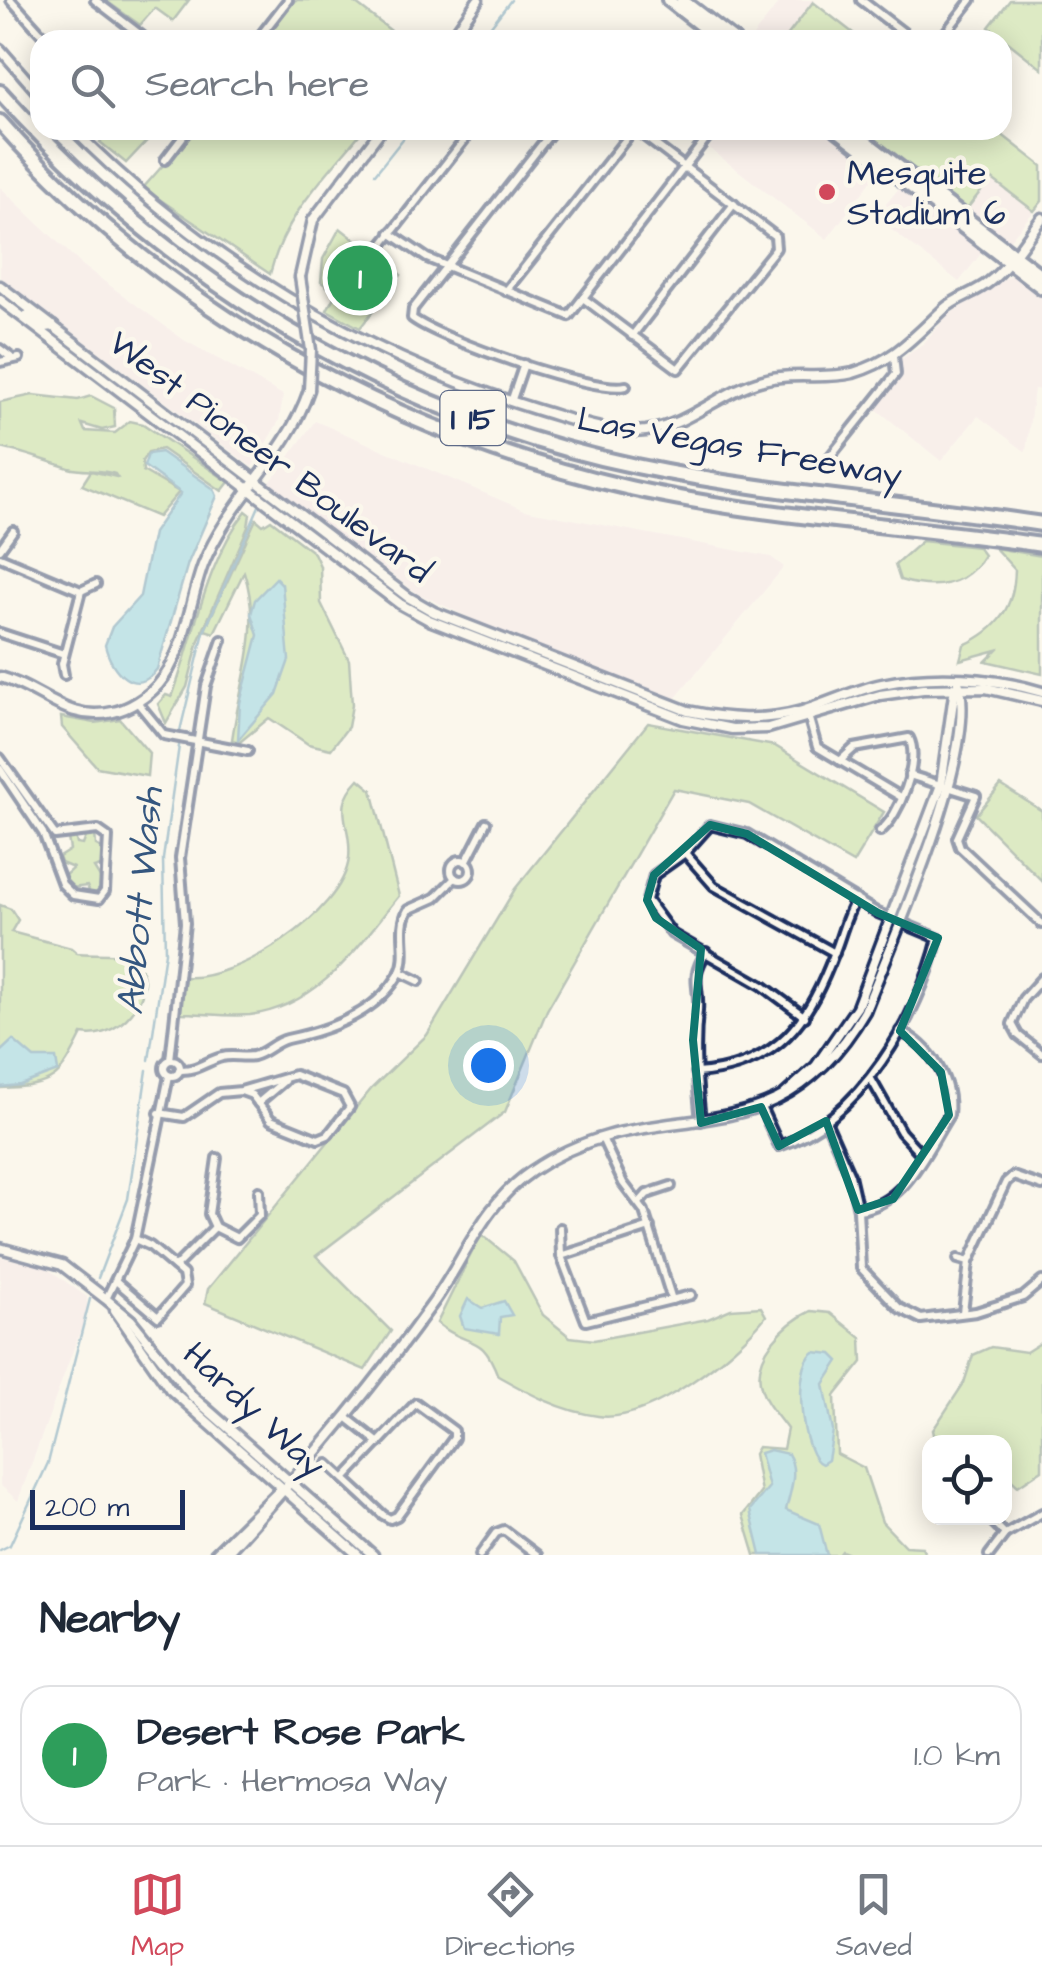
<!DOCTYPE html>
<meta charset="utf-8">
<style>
body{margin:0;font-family:"Architects Daughter",sans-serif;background:#f2f2f3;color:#1f2937}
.controls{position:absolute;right:30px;bottom:30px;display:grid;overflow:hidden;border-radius:20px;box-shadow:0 5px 25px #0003}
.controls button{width:90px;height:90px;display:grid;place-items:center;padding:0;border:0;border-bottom:2px solid #e0e1e3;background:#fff;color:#1f2937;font:50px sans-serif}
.scale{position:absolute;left:30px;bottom:25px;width:155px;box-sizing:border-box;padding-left:10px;border:5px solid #1b2f5e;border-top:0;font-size:28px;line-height:35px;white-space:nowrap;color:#1b2f5e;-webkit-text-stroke:8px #fbf7ec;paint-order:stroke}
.you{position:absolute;left:488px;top:1065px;width:35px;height:35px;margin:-25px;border:8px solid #fff;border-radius:50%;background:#1a73e8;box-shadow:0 0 0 15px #1a73e833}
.badge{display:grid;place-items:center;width:65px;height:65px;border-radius:50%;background:#d1495b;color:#fff;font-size:32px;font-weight:700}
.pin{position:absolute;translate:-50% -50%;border:5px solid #fff;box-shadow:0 2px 10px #0006}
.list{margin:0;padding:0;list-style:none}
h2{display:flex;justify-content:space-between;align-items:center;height:130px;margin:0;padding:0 40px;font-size:42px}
h2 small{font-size:32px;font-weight:400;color:#747a83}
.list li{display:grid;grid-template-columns:65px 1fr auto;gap:30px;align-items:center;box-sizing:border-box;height:140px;margin:0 20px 20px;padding:0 20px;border:2px solid #e0e1e3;border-radius:30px}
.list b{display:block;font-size:38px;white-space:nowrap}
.list p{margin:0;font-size:32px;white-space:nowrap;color:#747a83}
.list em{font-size:32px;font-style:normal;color:#747a83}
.icon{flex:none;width:55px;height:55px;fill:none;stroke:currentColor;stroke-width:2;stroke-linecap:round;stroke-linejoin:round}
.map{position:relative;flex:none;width:1042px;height:1555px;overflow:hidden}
.search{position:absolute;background:#fff;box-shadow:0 5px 25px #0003;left:30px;right:30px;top:30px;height:110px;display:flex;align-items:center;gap:25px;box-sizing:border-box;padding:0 35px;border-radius:30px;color:#747a83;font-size:38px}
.sheet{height:290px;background:#fff}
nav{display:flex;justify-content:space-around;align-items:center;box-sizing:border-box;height:140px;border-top:2px solid #e0e1e3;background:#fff;font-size:28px;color:#747a83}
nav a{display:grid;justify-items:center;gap:5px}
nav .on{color:#d1495b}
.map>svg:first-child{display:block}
.built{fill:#f4e4e7}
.green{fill:#b9da93;stroke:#6a8478;stroke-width:2.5}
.water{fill:#81cde1;stroke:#588ead;stroke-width:2.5}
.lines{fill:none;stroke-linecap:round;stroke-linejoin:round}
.stream{stroke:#588ead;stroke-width:2.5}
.street-casing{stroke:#1b2f5e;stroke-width:14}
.secondary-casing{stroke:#1b2f5e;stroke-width:15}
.primary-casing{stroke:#1b2f5e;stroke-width:18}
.highway-casing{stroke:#1b2f5e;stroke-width:20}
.street{stroke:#fbf7ec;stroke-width:6}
.secondary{stroke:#fbf7ec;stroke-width:8}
.primary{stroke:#fbf7ec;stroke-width:10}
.highway{stroke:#fbf7ec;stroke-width:12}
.secondary-bridge-casing{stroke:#1b2f5e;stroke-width:15;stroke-linecap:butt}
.secondary-bridge{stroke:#fbf7ec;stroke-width:8}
.marked{fill:none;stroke:#0f766e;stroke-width:8;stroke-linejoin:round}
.poi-dot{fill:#d1495b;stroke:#fbf7ec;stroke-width:4}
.labels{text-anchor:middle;stroke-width:9;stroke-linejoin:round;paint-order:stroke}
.shield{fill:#fbf7ec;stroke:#5e6b89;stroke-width:2.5}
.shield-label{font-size:32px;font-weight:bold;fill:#1b2f5e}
.poi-label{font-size:35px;fill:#1b2f5e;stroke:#fbf7ec;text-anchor:start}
.street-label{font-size:35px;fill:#1b2f5e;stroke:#fbf7ec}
.water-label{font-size:38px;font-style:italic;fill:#34567f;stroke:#fbf7ec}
</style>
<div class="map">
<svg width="1042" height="1555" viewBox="0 0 1042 1555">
<rect width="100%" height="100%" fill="#fbf7ec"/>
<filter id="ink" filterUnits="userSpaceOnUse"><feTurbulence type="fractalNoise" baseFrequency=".01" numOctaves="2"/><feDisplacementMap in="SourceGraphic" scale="20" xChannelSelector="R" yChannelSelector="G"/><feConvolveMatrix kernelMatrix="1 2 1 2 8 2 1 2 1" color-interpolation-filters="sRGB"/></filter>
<g filter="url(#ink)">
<g class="built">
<path d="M781,0H815L784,40H750Z"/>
<path d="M724,130H826L879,171L827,239L709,148Z"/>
<path d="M991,178L1034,211L1009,241L966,210Z"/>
<path d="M0,187L82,265L184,340L283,395L279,421L252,467L0,277Z"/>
<path d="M900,187L983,251L959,282L875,217Z"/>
<path d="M1014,273L1042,295V390L1034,389L1026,452L978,416L941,461L875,408L898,378L894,374L897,362L922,345L948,315Z"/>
<path d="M315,421L524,510L771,557L784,567L674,700L511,637L417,593L269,484Z"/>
<path d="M0,1257L44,1266L87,1297V1312L18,1501L0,1485Z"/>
</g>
<g class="green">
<path d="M105,0H189L173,21L155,8L140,25Z"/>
<path d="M295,0H351L403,40H264Z"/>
<path d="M1010,0H1042V69L989,27Z"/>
<path d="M813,2L862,40H784Z"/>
<path d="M109,130H157L126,163L100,142Z"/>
<path d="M194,130H363C325,177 285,214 270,274L143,188Z"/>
<path d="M863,130H996L1042,166V201L1034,211L991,178L966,210Z"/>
<path d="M340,228L401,275L360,328L327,310L336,293L321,282L323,259Z"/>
<path d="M33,395L78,400L91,396L114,408L115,427L102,430L82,424L85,431L115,433L130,421L143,424L229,482L222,491L162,449L148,452L142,461L143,471L179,492L158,517L82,485L91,471L117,477L115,474C100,469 82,472 69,468C46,461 24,452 0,448V402Z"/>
<path d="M246,511L250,514L248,527L199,640L187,687L166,723L158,704L166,695L172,697C195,635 205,563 246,511Z"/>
<path d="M256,519L263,525L271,520L314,553L320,566L321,603L349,660L352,705L348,727L331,749L308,744L269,718L240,742L232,740C240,681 263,630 244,572L214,633L205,630Z"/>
<path d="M922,541L978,547L984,555C965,588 933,590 900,580L895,565Z"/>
<path d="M995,548L1042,556V674L986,661L997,650L960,660L964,645C999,629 1014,607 1015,570Z"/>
<path d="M61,717L95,723L120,719L149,753L147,776L97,767L62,727Z"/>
<path d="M648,723L775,746L884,812L853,863L749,804L674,789L547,1010L505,1112L316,1256L391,1331L365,1370L205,1303L208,1289L372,1088L427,1035L515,889Z"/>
<path d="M359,779L372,790L399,896C358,946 320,1006 250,1015C228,1017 202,1013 179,1013L185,977C235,982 343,913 349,858C353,824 330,809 359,779Z"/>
<path d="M1001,785L1042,811V881L976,815Z"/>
<path d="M95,833L96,845L106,850L104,865L94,868L102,881L100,891L91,896L87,886L71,888L64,876L73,868L61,863L59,857L70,850L68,838L75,836L77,844L83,845L87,834Z"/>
<path d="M0,905L11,909L18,920L11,932L71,948L77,953C92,955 120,951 132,959C164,979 127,1042 82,1034C59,1080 55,1086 0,1088Z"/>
<path d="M481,1234L514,1261L543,1315L570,1337L594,1340L708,1319L731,1309L761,1307L766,1316C736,1354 649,1424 598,1416C561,1411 530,1394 498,1376C481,1330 470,1350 437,1323Z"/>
<path d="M811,1311L830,1313L861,1338L862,1362L835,1396L837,1454L864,1468L882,1522L905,1546L922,1547L926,1555H852L842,1551L839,1555H755L743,1515L761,1492L754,1454L758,1447L783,1449L787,1429C778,1416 764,1402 761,1387C752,1355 785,1323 811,1311Z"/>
<path d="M1042,1342V1470L1018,1486L1005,1474L1004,1442L935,1439L933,1430L964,1383L973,1355L991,1347L1026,1352Z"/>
</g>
<g class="water">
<path d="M161,452L214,489L217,496L188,563L157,669C136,698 111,672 105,645L112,627L140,596L153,533L181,493L144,466L148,454Z"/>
<path d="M276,578L282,584L289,660L277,694L238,740L240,703L258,635L251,614L255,600Z"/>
<path d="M13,1040L34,1058H56L58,1071L20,1085L0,1087V1052Z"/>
<path d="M468,1299L482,1308L504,1301L512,1315L500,1317L499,1334L464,1328L460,1316Z"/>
<path d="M814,1352L832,1354L839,1361L824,1384L833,1431L828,1460L822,1464C802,1458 791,1367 814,1352Z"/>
<path d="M770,1450L788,1454C799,1471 790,1492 786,1510L819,1524L827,1555H761L750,1510L769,1487L760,1453Z"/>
</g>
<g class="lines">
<g class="stream">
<path d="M480,40L511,0"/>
<path d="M375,174L410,130"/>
<path d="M180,731L204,632L259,506"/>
<path d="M149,1060L165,952L163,859L179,746"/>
<path d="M98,1278L128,1199L147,1070"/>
<path d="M0,1550L10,1545L48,1463L90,1299"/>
</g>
<g class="street-casing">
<g id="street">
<path d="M11,0L47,40"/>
<path d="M95,0L142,36L139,40"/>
<path d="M861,0L913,40"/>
<path d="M257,40L288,0"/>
<path d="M940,40L971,0"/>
<path d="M553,130L413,309L412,318C439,339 595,394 626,386"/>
<path d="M165,160L188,130"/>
<path d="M390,233L427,258L569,316L713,130"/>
<path d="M375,254L472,130"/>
<path d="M506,291L633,130"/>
<path d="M583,298L678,369L776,248L775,236L636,130"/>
<path d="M632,336L734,204"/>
<path d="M0,349L13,359"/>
<path d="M0,362L19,358"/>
<path d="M511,402L524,364"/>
<path d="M825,463L896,374L894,356"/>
<path d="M0,549L13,531"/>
<path d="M0,557L81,591"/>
<path d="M0,633L64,654"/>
<path d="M64,675L62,664L81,591L96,584"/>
<path d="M137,702L164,735L248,751"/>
<path d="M809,719L817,747L901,797"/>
<path d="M0,758L55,835L98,830L108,837L105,891L99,899L73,895L62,884L43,833L0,769"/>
<path d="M840,761L854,748L909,738C921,761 899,817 880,831"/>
<path d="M909,775L976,796L957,838L960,847L1042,924"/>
<path d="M685,853L714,886L835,953"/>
<circle cx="461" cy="870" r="10"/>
<path d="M466,862L486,823"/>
<path d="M400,972L419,981"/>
<path d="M1042,978L1023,999L1012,1024L1018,1035L1042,1054"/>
<path d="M170,1060L185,923L180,858L206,686L222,640"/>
<circle cx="172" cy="1068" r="8"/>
<path d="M179,1070C198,1071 206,1061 222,1057C232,1054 242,1058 253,1056C266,1053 274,1042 287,1039C326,1031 375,1014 398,976C411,955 396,931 408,910L435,898L455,878"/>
<path d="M696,1073C779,1067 809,1021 836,949C843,931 846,915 856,899"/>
<path d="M871,1079L901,1132L923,1156"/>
<path d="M258,1103L284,1081"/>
<path d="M761,1107L779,1146C860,1120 919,1016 938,938L878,913L747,834L710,825L685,853L654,875L647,900L672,934L763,986L805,1017"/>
<path d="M159,1113L184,1117L219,1093L241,1091L252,1095L271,1120L318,1139L328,1135L350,1107L343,1094L295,1075L241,1091"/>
<path d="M701,1121C697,1083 694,1049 698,1011C700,983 689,980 706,952"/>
<path d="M826,1121L850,1175L858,1210L861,1268L899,1308L921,1319L976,1312L1023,1297L1042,1281"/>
<path d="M602,1138L623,1183L644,1211L672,1300"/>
<path d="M639,1203L647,1194L671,1186"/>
<path d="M858,1210C905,1205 926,1151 949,1115C953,1080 931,1046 900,1031"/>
<path d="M215,1227L237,1238L260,1215L259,1191"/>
<path d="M215,1227L209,1214L217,1158"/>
<path d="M560,1228L561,1256L586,1321L691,1295"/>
<path d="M561,1256L650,1227"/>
<path d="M958,1259L969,1262"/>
<path d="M175,1267L215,1227"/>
<path d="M117,1282L158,1317L185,1286L183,1274L150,1246L135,1239"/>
<path d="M106,1299L135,1239L169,1076"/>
<path d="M963,1312L969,1262L1006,1182L1013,1176L1042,1186"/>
<path d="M346,1417L379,1443"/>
<path d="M328,1464L383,1515L390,1519L397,1516L454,1438V1431L416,1403L344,1479"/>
<path d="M989,1518L1005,1534"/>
<path d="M480,1555L496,1533L504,1530L537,1555"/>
<path d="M989,1555L1005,1534L1042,1513"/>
</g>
</g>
<g class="secondary-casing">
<g id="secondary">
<path d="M450,40L478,0"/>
<path d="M0,49L40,95"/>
<path d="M74,130C201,258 362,356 535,409C570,419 608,435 646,431C690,425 721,391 763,380C792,372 823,380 853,373C894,361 914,337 944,309C957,297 976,293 989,282C1010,266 1026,238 1042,218"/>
<path d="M300,277L313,220L381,130"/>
<path d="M0,286L408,597L434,612L688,711C728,719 762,722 802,711C829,703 854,690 882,684C934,673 992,677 1042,692"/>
<path d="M0,300L400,604L429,620L683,719L732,729L768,728L880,695L923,689L986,688L1042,701"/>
<path d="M28,315L46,327L53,326"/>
<path d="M0,677C41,688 66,723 113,712C129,709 147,697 158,685C185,654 189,603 203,565C229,500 287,456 309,390"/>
<path d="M785,1094L816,1066L857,1007L941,785L955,687"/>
<path d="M0,1248L62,1265L106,1299L131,1320L192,1396L373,1555"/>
<path d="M115,1310L170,1389L358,1555"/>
<path d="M214,1555L280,1490"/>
<path d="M225,1555C299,1475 369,1392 433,1303C466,1257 482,1205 532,1171C659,1084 771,1171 865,1011C891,943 983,744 957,679"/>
</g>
</g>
<g class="primary-casing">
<g id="primary">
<path d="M668,0L719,40"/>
<path d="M682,0L734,40"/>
<path d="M837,130L1042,288"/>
<path d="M851,130L1042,276"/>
</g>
</g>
<g class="highway-casing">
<g id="highway">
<path d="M0,92C168,279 388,414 636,466C770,494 907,503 1042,524"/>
<path d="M0,122C164,308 389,434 630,488C765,518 905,525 1042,545"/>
</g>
</g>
<use href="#street" class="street"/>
<use href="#secondary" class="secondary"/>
<use href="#primary" class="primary"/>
<use href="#highway" class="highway"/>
<g class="secondary-bridge-casing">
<path id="secondary-bridge" d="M300,277L311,350L309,390"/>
</g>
<use href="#secondary-bridge" class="secondary-bridge"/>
</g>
</g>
<path d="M0 0H1042V1555H0ZM710,825L747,834L878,913L938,938L900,1031L941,1072L949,1115L893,1199L858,1210L826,1121L779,1146L761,1107L701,1123L693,1040L701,949L656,918L647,900L654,875Z" fill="#fbf7ec" fill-opacity=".55" fill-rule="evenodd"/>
<path class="marked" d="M710,825L747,834L878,913L938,938L900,1031L941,1072L949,1115L893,1199L858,1210L826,1121L779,1146L761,1107L701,1123L693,1040L701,949L656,918L647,900L654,875Z"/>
<circle class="poi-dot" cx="827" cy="192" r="10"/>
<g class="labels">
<rect class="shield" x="440.5" y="391" width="65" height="54" rx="8"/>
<g class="shield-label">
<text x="473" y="429">I 15</text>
</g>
<g class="poi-label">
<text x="847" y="184">Mesquite<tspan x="847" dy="40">Stadium 6</tspan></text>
</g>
<g class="street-label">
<text transform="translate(740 446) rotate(10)" y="12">Las Vegas Freeway</text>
<text transform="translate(271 456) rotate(37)" y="12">West Pioneer Boulevard</text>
<text transform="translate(255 1409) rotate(43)" y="12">Hardy Way</text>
</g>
<g class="water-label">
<text transform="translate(139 901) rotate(-85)" y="13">Abbott Wash</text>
</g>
</g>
</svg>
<div class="controls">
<button><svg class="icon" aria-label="locate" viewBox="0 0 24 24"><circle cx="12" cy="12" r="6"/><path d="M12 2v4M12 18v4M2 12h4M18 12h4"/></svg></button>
</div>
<div class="scale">200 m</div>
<div class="you"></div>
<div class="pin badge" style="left:360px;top:278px;background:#2e9e5b">1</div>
<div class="search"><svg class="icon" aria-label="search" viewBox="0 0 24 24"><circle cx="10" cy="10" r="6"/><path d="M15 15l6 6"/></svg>Search here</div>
</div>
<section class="sheet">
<h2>Nearby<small></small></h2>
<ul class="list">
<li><span class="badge" style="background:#2e9e5b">1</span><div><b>Desert Rose Park</b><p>Park · Hermosa Way</p></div><em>1.0 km</em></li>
</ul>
</section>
<nav>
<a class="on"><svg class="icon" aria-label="map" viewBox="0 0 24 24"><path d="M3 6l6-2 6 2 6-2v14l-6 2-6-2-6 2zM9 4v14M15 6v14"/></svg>Map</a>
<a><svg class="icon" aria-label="directions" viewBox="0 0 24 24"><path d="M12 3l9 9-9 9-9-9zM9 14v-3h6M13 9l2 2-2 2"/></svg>Directions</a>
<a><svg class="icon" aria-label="saved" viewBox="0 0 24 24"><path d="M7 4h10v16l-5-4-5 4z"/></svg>Saved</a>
</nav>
